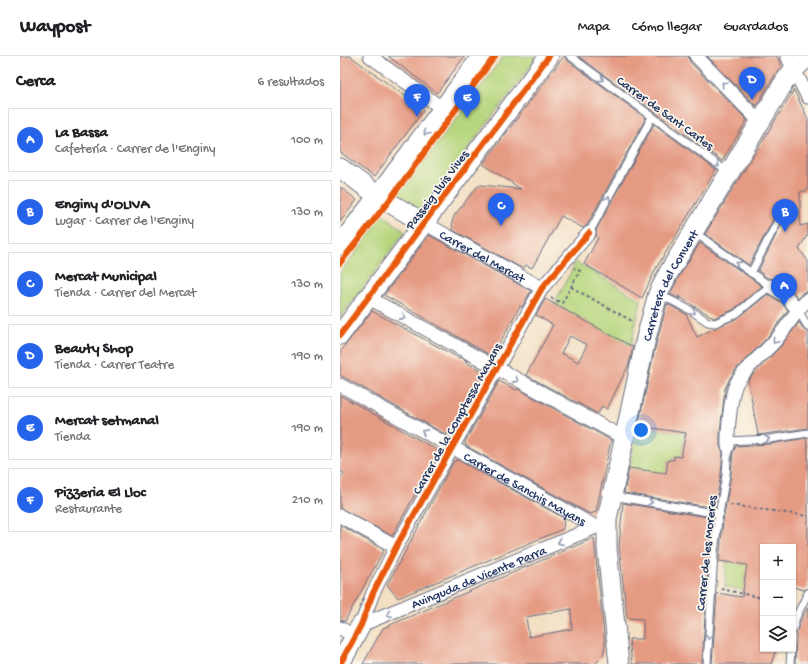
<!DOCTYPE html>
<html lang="es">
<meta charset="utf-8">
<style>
body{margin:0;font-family:"Gochi Hand",sans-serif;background:#f6f6f6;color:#202124}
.controls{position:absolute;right:12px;bottom:12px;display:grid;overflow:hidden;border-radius:0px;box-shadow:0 1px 3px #0004}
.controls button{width:36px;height:36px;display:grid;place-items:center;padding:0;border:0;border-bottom:1px solid #e0e0e0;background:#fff;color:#202124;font:20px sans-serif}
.you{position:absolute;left:301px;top:374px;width:14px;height:14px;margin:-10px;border:3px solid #fff;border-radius:50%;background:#1a73e8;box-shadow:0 0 0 6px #1a73e833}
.badge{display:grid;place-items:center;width:26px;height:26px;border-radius:50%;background:#2563eb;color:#fff;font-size:13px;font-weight:700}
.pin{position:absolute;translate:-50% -33px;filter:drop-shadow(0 1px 2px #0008)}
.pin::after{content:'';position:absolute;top:21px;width:14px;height:12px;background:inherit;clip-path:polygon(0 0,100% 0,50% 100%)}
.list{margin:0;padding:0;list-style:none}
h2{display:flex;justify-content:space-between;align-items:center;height:52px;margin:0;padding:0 16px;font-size:17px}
h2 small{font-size:13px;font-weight:400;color:#757577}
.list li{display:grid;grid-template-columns:26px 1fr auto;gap:12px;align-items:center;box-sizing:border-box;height:64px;margin:0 8px 8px;padding:0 8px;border:1px solid #e0e0e0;border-radius:0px}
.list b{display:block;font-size:15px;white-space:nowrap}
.list p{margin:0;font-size:13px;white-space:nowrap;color:#757577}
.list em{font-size:13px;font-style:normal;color:#757577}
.icon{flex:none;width:22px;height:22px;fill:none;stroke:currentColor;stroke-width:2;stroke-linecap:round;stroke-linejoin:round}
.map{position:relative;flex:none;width:468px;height:608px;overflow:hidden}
header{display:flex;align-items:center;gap:24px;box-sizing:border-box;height:56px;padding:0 20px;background:#fff;border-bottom:1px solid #e0e0e0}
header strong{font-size:19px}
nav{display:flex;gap:22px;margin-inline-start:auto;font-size:14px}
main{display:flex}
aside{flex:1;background:#fff}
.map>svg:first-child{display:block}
.green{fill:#b6d57c;stroke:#68826d}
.building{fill:#e59a82;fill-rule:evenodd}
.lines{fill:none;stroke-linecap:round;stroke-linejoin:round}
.lane-casing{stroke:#676d81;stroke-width:9}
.street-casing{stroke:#676d81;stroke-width:15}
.secondary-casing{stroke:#676d81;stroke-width:21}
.path{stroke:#676d81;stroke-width:2;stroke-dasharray:3 3;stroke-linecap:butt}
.lane{stroke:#fff;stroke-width:7}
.street{stroke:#fff;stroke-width:13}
.secondary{stroke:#fff;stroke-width:19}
.cycleway-casing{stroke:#fbf7ec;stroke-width:8}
.cycleway{stroke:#e8590c;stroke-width:6}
.oneway{stroke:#8d97ae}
.labels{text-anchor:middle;stroke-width:3.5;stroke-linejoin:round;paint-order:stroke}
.street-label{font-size:13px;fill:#1b2f5e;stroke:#fbf7ec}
</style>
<header>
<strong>Waypost</strong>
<nav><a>Mapa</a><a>Cómo llegar</a><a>Guardados</a></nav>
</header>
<main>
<aside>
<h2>Cerca<small>6 resultados</small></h2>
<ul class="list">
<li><span class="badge">A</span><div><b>La Bassa</b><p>Cafetería · Carrer de l'Enginy</p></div><em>100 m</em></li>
<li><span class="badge">B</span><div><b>Enginy d'OLIVA</b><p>Lugar · Carrer de l'Enginy</p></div><em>130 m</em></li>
<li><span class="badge">C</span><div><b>Mercat Municipal</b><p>Tienda · Carrer del Mercat</p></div><em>130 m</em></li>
<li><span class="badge">D</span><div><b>Beauty Shop</b><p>Tienda · Carrer Teatre</p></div><em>190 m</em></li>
<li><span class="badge">E</span><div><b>Mercat setmanal</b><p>Tienda</p></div><em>190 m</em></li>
<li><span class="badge">F</span><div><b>Pizzeria El Lloc</b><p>Restaurante</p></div><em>210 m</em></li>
</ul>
</aside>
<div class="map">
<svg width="468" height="608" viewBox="0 0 468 608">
<rect width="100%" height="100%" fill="#fbf7ec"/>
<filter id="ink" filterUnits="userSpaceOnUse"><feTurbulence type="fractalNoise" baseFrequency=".025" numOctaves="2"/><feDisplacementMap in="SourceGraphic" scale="8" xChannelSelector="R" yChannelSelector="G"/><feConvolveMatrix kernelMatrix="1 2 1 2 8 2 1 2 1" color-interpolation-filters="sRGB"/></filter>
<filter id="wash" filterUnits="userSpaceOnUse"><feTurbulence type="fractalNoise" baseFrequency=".012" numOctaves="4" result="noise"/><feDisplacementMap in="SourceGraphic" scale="16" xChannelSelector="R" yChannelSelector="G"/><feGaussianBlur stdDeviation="0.9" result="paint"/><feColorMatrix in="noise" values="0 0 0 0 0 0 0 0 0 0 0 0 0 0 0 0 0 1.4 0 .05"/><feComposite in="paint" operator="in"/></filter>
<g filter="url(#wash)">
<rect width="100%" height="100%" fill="#f3dfc3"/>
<g class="green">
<path d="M164,0H195V4L81,155C70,149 48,139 61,124L67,128Z"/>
<path d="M36,158H43L63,174L64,177L0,262V217L35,171L30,165Z"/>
<path d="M236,206L301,244L291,290L214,248Z"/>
<path d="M298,370L345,377L341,401L334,400V404H328L326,419L289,412Z"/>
<path d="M386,506L416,510L415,518L406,516L404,527L423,530V538L385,531Z"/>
</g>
<g id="blocks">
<g class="building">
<path d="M0,0H10L84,54L34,121L0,96Z"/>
<path d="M48,0H125L97,37Z"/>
<path d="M224,0L227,4L306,62L247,169L243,172L221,160L192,212L186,209L183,213L113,174L112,167L114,160L137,131L141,129L181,133L143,108Z"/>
<path d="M238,0H348L350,6L407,64L382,105Z"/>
<path d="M367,0H437L441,9L416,50Z"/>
<path d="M454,34L468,63V134L460,136V170L468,168V180L466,181L459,193L468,205V235L462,237L458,242L451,234L434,223L428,222L418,215L448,155L449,152L447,149L443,148L440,151L409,209L365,178Z"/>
<path d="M314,68L376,114L315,214L302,242L244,208L258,182L256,180V174Z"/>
<path d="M0,131L17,144L0,166Z"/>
<path d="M89,179L191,235L182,251L180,250L153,299H150L44,239Z"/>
<path d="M360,187L422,230L393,254L374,262L338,240L340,243L330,238L338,222Z"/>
<path d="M428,238L442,247L448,254L429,280L397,312L390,322L385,333L380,376V390L383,396L381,418L375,452L284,437L289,412L326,417L328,404H334V400L341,401L346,377L298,370L315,292L327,248L346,258L357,281L375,272L398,262Z"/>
<path d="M205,243L293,291L289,308L267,353L262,350L258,358L186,319L213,269L196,259ZM230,280L247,289L238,306L221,297Z"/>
<path d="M32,255L119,302L120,301L127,305L125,306L144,316L131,337L133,338L122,358L121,357L109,378H105L0,319V296Z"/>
<path d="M459,266L464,274L468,276V372L418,379L408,324L441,290Z"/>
<path d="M159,325L177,334L178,333L271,384L256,456L250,458L126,390L125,386Z"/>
<path d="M0,339L99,395L52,480L0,452V423L4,417L0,415Z"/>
<path d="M466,382L468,395V532L464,534L453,531V491H423V593H436L431,608H372L377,537L402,541L407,509L379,505L383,465L391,419L393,396L396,390L430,388Z"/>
<path d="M118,404L224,462L223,473L58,542L47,529L114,405Z"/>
<path d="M283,447L373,462L369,497L362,608H292L289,583H303V563L287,562L279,490Z"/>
<path d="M0,469L44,494L5,565L0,564Z"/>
<path d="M254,482L265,589L263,600L255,608H23L43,572ZM231,553L232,573L189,581L186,561Z"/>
<path d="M468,551V608H455L456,577L460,566Z"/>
</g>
</g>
</g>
<g filter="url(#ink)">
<use href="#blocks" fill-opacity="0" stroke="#676d81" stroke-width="1"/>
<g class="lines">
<g class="lane-casing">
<g id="lane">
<path d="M230,0L389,117"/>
<path d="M249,177L312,61"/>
<path d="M411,217L444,153"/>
<path d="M319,238L350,254L368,266L375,267L396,258L430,230L354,176"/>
<path d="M458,254L468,271"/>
<path d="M388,385L430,383L468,377"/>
<path d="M272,440L380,458"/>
<path d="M453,573L456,561L468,537"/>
<path d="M367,608L374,497L378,464L386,419L388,390"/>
<path d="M450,608L451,593"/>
</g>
</g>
<g class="street-casing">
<g id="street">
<path d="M30,0L103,53"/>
<path d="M356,0L420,66"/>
<path d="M447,0L468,41"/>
<path id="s1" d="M84,167L202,232"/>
<path d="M430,230L447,241L458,254"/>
<path d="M29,242L275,377L285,379"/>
<path id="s2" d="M0,329L256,471H267"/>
<path d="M388,390C387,378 391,338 396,328C403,314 424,297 435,285C447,271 455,256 468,243"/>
<path d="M0,460L56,491"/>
<path d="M21,569L33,537L56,491L202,232L249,177"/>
<path id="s3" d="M21,569L256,471"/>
<path d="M0,572L15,580"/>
</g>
</g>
<g class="secondary-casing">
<g id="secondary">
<path d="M0,112L38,140L84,167"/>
<path d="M0,189L38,140L142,0"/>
<path d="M0,279L209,0"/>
<path d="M0,608L21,569"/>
<path id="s4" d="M279,608L267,492V463L306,282L318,238L329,216L445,25L454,13L468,1"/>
</g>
</g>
<g class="path">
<path d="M231,231L294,266"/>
<path d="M211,242L222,247L240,215L234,212"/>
<path d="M390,449L468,460"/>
<path d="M381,533L423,542"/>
</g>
<use href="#lane" class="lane"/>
<use href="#street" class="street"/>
<use href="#secondary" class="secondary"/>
<g class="cycleway-casing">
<g id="cycleway">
<path d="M0,207L48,146L155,0"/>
<path d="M0,279L209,0"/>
<path d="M0,608L21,569L33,537L56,491L202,232L249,177"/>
</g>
</g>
<use href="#cycleway" class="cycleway"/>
</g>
<defs><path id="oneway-chevron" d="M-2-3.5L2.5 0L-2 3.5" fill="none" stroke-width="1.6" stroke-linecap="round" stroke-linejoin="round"/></defs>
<g class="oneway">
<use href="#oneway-chevron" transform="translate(261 23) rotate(37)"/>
<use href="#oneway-chevron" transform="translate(384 28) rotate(-134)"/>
<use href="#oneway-chevron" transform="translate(86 77) rotate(127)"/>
<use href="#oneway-chevron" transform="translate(377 109) rotate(36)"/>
<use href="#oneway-chevron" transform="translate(268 143) rotate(-61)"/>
<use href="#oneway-chevron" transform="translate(398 208) rotate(-145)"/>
<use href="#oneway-chevron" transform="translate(353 256) rotate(30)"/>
<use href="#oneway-chevron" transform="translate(63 261) rotate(29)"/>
<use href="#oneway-chevron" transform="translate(435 285) rotate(130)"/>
<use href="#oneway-chevron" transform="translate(176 324) rotate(29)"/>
<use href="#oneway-chevron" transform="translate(84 376) rotate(-151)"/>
<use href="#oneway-chevron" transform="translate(427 383) rotate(-6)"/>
<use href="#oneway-chevron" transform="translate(310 446) rotate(10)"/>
<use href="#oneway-chevron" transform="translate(220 486) rotate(157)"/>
<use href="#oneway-chevron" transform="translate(49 558) rotate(157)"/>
<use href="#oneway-chevron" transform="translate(369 581) rotate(95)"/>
</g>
</g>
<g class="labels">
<g class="street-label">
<text transform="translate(326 56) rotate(36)" y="5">Carrer de Sant Carles</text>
<text transform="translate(96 133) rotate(-53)" y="5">Passeig Lluis Vives</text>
<text dy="5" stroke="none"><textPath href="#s1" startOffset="67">Carrer del Mercat</textPath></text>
<text dy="5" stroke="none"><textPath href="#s4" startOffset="389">Carretera del Convent</textPath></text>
<text transform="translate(116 362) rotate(-61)" y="5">Carrer de la Comptessa Mayans</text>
<text dy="5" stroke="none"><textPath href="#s2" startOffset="212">Carrer de Sanchis Mayans</textPath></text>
<text transform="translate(365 497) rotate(-84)" y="5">Carrer de les Moreres</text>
<text dy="5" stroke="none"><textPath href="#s3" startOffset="127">Avinguda de Vicente Parra</textPath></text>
</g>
</g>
</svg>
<div class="controls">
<button>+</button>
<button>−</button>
<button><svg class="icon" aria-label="layers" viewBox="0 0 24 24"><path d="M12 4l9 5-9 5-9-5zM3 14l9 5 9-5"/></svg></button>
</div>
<div class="you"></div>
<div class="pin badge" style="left:444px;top:250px">A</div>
<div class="pin badge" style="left:445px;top:176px">B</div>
<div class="pin badge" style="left:161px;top:170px">C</div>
<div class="pin badge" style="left:412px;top:44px">D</div>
<div class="pin badge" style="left:127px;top:62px">E</div>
<div class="pin badge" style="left:77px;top:61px">F</div>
</div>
</main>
